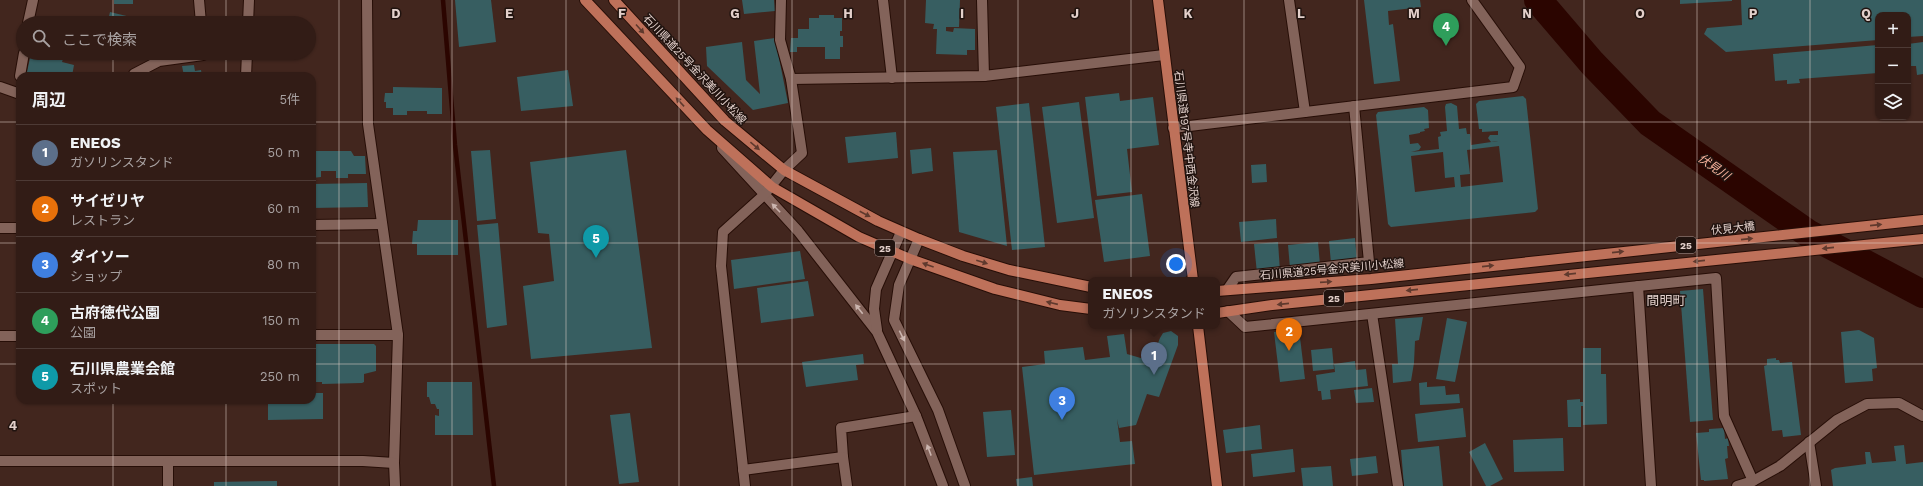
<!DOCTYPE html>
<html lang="ja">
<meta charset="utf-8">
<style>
body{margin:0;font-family:"Work Sans","Noto Sans JP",sans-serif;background:#3a251f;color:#f1f3f6}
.controls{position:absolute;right:12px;top:12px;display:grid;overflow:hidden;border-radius:8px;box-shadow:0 1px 3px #0004}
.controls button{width:36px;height:36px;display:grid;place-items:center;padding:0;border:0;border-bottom:1px solid #4d3a35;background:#321c16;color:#f1f3f6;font:20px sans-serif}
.you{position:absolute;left:1176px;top:264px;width:14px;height:14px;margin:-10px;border:3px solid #fff;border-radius:50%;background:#1a73e8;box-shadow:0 0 0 6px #1a73e833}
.badge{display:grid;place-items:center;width:26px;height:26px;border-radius:50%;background:#51ccd4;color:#fff;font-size:13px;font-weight:700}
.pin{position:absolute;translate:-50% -33px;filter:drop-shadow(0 1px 2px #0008)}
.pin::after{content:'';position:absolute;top:21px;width:14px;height:12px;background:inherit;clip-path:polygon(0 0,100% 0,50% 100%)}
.popup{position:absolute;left:1088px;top:277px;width:132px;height:52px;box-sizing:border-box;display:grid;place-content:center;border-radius:8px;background:#321c16;filter:drop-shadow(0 1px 3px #0005);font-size:13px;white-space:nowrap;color:#a8a1a1}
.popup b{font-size:15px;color:#f1f3f6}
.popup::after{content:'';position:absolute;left:50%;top:100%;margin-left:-8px;border:8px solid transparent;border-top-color:#321c16}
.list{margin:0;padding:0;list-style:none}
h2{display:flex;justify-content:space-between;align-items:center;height:52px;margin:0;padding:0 16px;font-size:17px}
h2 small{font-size:13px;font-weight:400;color:#a8a1a1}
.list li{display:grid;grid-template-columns:26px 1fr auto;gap:12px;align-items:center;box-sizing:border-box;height:56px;padding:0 16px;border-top:1px solid #4d3a35}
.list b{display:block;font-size:15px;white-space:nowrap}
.list p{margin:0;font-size:13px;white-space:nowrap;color:#a8a1a1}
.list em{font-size:13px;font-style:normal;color:#a8a1a1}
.icon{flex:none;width:22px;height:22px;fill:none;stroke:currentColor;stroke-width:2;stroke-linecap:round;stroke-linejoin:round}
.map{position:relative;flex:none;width:1923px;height:486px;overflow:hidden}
.search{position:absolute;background:#321c16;box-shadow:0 1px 3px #0004;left:16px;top:16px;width:300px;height:44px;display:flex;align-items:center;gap:10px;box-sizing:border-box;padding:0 14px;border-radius:22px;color:#a8a1a1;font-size:15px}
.panel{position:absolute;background:#321c16;box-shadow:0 1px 3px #0004;left:16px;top:72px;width:300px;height:332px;border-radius:12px}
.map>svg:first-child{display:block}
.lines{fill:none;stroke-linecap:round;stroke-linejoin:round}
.stream{stroke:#2b0500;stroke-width:4.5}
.river{stroke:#2b0500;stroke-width:28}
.building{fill:#375e61;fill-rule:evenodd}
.minor-casing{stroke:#270e07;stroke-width:12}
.major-casing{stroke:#270e07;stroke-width:12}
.minor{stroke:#83635a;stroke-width:10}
.major{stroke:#be715a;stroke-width:10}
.oneway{fill:#5f392d}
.oneway2{fill:#cbb5af}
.grid{fill:none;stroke:#e3d0cb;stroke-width:1;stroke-opacity:0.55}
.labels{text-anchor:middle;stroke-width:3;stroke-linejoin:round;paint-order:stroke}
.shield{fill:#20130f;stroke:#a89793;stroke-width:1}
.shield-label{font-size:10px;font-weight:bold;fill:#e3d0cb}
.street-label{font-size:11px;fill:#e3d0cb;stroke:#20130f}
.water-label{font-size:12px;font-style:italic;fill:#f8b19b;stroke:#20130f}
.quarter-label{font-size:13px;fill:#e3d0cb;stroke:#20130f}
.grid-label{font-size:13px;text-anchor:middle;font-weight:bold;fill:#e3d0cb;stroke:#20130f;stroke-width:3;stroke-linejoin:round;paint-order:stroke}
</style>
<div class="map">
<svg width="1923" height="486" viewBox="0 0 1923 486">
<rect width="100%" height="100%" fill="#42261e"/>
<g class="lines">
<path class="stream" d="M443,0L455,145L494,486"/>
<path class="river" d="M1538,0L1592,63L1650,123L1809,234L1923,294"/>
</g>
<g class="building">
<rect x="114" y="0" width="19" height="4"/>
<path d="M455,0H491L496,42L459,47Z"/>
<path d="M742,0H774L775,11L744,14Z"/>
<path d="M926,0H960L959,27H946V31L953,32L954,28L975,29V50H967V55L936,54L937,29H933L934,24L925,23Z"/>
<path d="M1364,0H1420L1421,7L1388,11L1389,25L1393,24L1400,81L1374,84Z"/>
<path d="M1680,0H1732V1L1680,4Z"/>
<path d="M1741,0H1923V36L1908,37V15H1878V40L1726,52L1704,34L1707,28L1742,25Z"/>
<path d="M110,12L139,19L138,23H89L91,16L108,21Z"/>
<path d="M819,15H834V18H842V31H840V36H843V47H840V59H825V47H797V52H790L791,38H798V29H809V18H819Z"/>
<path d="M775,38L788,103L753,110L707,66L706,47L742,42L746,80L760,94L754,41Z"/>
<path d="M1923,42V74L1917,75L1916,66H1911L1910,58H1908V44Z"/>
<path d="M1878,45V73L1799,79L1800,83L1787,84V80L1775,81L1773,54Z"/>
<path d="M31,53H60L59,58L63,59L62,62L74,65L72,76L63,74L62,76H49L27,72Z"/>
<path d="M194,65L195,71L201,70L202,76H184L182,66Z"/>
<path d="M568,70L573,106L521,111L517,77Z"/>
<path d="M393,87L442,88V114H427V111H407V115H393V108H386V102H384L385,93H393Z"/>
<path d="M1119,93L1120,101L1153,97L1159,145L1127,149L1132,192L1097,196L1085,97Z"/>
<path d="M1523,96L1526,99L1538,209L1535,212L1391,227L1388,224L1376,115L1378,112L1424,107L1428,110L1429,128L1424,129L1425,131L1420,132V133L1409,135L1410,144L1418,143L1421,147L1419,150L1411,152L1439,149L1438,137L1441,136L1440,132L1447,131L1445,107L1446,104L1451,103L1457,106L1459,129L1466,128L1467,134H1470L1471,145L1498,141L1491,142L1488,138L1490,135H1498V131L1482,132V129H1479L1476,104L1479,101ZM1499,146L1503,182L1461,187L1460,175L1470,174L1467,150ZM1443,152L1445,178L1454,177L1455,187L1415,192L1411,156Z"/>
<path d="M1079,102L1094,218L1057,223L1042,107Z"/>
<path d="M1029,103L1045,247L1012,250L996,107Z"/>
<path d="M896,132L898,158L848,163L845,137Z"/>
<path d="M931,148L933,171L912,174L910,150Z"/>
<path d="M490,150L496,219L477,221L471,151Z"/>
<path d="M626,150L652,348L531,359L523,286L554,281L549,234L538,233L530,162Z"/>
<path d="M997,150L1007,246L959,232L953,152Z"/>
<path d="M313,151H351L354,156H365L366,174H348V178H336V171H321V177L312,178Z"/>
<path d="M1266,164L1267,182L1252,183L1251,165Z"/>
<path d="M367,183L368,207L312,208V184Z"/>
<path d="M1142,194L1150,256L1104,262L1095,200Z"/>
<path d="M1276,219L1277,238L1241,242L1239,222Z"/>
<path d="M418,220H458V255H417V244H412L413,231H417Z"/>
<path d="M498,223L507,325L487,328L477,225Z"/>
<path d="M1355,238L1357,261L1331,263L1329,241Z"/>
<path d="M1278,242L1280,271L1257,273L1254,244Z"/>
<path d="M1318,242L1320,265L1290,268L1288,245Z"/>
<path d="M800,251L805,279L734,289L731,260Z"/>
<path d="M808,281L814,316L761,323L757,288Z"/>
<path d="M1703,289L1713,420L1690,422L1680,291Z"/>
<path d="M1423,317L1419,340L1415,341L1414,363L1411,381L1393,383L1392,364H1398L1395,319Z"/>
<path d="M1447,318L1467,322L1455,382L1436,379Z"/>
<path d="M1299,329L1305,379L1280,382L1274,332Z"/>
<path d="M1859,330L1874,338L1877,368L1872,369L1873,381L1845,383L1841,332Z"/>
<path d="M1171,331L1178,336V345L1159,397L1147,394L1136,425L1119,428L1117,419L1120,442L1132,441L1135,464L1034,475L1022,367L1045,364L1044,351L1083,347L1085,360L1110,357L1107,336L1124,334L1127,354L1151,361L1160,338L1163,333Z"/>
<path d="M312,344H374L376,346V371L364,374V382L362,383L322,384V382H312Z"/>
<path d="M1332,348L1334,369L1313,371L1311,350Z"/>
<path d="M1583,348H1601V374H1606L1607,424L1583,425V406H1581V427H1568L1567,400L1580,399V402H1583Z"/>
<path d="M863,354L864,364L856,365L858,380L806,387L802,362Z"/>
<path d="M1776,358V360H1779L1780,363L1792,362L1801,435L1783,437L1782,430L1772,431L1764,366L1767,365V359Z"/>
<path d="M1355,361L1356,370L1366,369L1368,386L1330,390L1331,399L1322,400L1321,391H1318L1316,375L1335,372L1334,364Z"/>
<path d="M427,382H472L473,435H435V415L439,416V409H437L435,404H431L429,397H427Z"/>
<path d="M1427,382V387L1445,386L1446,395L1459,394L1460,403L1420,405L1419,383Z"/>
<path d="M1372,388L1374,402L1356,403L1354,390Z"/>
<path d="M312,393H323V419L268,420V400H312Z"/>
<path d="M1463,408L1466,437L1418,442L1415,414Z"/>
<path d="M1011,410L1015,455L987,457L983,412Z"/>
<path d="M630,413L639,482L619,484L610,415Z"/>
<path d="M1260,425L1262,449L1226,453L1223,430Z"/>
<path d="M1724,428L1725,439L1728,438L1729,446H1727L1728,458L1725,459L1728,479L1704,481V480H1701L1696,433L1709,432V429Z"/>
<path d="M1563,438L1564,471L1514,472L1513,440Z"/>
<path d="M1485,443L1503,479L1490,486H1486L1469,452Z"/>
<path d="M1904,445L1906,464L1923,462V486H1833L1831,470L1835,468L1866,464L1865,452H1870L1872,463L1896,461L1894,446Z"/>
<path d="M1439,446L1443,486H1404L1401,450Z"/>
<path d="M1293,449L1295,472L1253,477L1251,454Z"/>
<path d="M1376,456L1378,473L1352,476L1350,459Z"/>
<path d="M1331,466L1333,486H1303L1301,468Z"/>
<path d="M1032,477L1033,486H1017L1016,479Z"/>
<path d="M277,481V486H214V482Z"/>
</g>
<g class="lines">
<g class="minor-casing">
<g id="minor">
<path d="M199,0L201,23"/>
<path d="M367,0L368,124L398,335"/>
<path d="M883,0L892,78"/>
<path d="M982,0L984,76"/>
<path d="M1289,0L1305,112"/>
<path d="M28,23L33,0"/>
<path d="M248,23L249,0"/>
<path d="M20,76L24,53"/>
<path d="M133,76L134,74L159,61L203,55V53"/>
<path d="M246,76L247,53"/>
<path d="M791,79L984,76L1164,55"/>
<path d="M0,87L20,94"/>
<path d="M1173,128L1513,87L1520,67L1472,0"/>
<path d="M722,148L798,231L877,332L916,416L943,486"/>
<path d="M312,225L382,224"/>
<path d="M0,228H20"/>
<path d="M919,239L899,285L894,320L938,410L965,486"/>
<path d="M1638,286L1651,486"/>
<path d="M1227,290L1236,277L1369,262L1354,106"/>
<path d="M1228,311L1245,327L1716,278L1724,416L1753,481"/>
<path d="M1372,314L1398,486"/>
<path d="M877,330L874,309L876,289L901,232"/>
<path d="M312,335H398L394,463"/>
<path d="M0,336H20"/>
<path d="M1809,442L1816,486"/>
<path d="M843,457L841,428L916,416"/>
<path d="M0,461H363L394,463L395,486"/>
<path d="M743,470L843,457L847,486"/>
<path d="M168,486V462"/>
<path d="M745,486L721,266L723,232L764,195L784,170L802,153L791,79L780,40L781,0"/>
<path d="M1737,486L1753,481L1780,466L1837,420L1867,404L1899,403L1923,416"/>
</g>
</g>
<g class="major-casing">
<g id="major">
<path d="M585,0L707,130L772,187L859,237L910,259L995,289L1060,305L1091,309"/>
<path d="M614,0L725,121L784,170L878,221L919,239L963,256L1009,270L1091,287"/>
<path d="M1158,0L1193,280"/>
<path d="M1217,291L1371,279L1923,220"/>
<path d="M1217,313L1272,305L1923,239"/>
<path d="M1198,326L1217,486"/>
</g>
</g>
<use href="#minor" class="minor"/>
<use href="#major" class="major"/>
</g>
<defs><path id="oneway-solid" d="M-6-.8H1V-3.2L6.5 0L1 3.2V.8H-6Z"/></defs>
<g class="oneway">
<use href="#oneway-solid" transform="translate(640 29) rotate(48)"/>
<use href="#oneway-solid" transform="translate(680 102) rotate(-133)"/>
<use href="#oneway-solid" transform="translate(755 146) rotate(40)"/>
<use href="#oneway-solid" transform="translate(865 214) rotate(28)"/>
<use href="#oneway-solid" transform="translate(1876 225) rotate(-6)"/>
<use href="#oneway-solid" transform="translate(1747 239) rotate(-6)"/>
<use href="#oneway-solid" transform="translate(1828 248) rotate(174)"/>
<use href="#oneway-solid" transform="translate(1618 252) rotate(-6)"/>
<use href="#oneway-solid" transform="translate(1699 261) rotate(174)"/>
<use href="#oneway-solid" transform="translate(982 262) rotate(17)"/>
<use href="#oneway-solid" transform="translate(928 265) rotate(-160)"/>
<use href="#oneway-solid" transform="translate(1488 266) rotate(-6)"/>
<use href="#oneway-solid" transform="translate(1570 274) rotate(174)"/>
<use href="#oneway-solid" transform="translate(1326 282) rotate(-4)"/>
<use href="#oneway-solid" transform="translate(1412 290) rotate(174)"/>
<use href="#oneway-solid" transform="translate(1052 303) rotate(-167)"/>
<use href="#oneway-solid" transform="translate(1283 304) rotate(174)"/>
</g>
<g class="oneway2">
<use href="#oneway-solid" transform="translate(776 208) rotate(-134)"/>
<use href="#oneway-solid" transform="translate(859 309) rotate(-128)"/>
<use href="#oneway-solid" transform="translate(902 336) rotate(64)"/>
<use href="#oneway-solid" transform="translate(929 450) rotate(-111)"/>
</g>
<path class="grid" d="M113,0V23M226,0V23M339,0V486M452,0V486M566,0V486M679,0V486M792,0V486M905,0V486M1018,0V486M1131,0V486M1244,0V486M1357,0V486M1471,0V486M1584,0V486M1697,0V486M1810,0V486M113,53V76M226,53V76M0,122H20M312,122H1923M0,243H20M312,243H1923M0,364H20M312,364H1923M113,400V486M226,400V486"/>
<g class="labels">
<g class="shield">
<rect x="1676" y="237" width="20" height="16" rx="3"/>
<rect x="875" y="240" width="20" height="16" rx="3"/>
<rect x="1324" y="290" width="20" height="16" rx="3"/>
</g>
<g class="shield-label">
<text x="1686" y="249">25</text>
<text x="885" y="252">25</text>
<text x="1334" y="302">25</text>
</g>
<g class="street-label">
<text transform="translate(695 69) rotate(47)" y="4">石川県道25号金沢美川小松線</text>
<text transform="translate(1187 139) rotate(83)" y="4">石川県道197号寺中西金沢線</text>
<text transform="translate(1733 228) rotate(-6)" y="4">伏見大橋</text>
<text transform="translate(1332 269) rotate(-5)" y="4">石川県道25号金沢美川小松線</text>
</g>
<g class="water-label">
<text transform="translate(1714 167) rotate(35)" y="4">伏見川</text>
</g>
<g class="quarter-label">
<text x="1666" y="305">間明町</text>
</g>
</g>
<g class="grid-label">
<text x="396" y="18">D</text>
<text x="509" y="18">E</text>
<text x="622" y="18">F</text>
<text x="735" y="18">G</text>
<text x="848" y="18">H</text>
<text x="962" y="18">I</text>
<text x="1075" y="18">J</text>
<text x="1188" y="18">K</text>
<text x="1301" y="18">L</text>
<text x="1414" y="18">M</text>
<text x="1527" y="18">N</text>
<text x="1640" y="18">O</text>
<text x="1753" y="18">P</text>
<text x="1866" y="18">Q</text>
<text x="13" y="430">4</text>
</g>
</svg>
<div class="controls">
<button>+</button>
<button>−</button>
<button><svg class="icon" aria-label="layers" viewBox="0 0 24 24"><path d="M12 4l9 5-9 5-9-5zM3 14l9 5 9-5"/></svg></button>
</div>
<div class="you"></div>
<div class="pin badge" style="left:1154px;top:375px;background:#5c6f8a">1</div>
<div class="popup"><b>ENEOS</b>ガソリンスタンド</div>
<div class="pin badge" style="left:1289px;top:351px;background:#e8710a">2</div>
<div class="pin badge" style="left:1062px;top:420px;background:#3f7fe0">3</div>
<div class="pin badge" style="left:1446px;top:46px;background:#2e9e5b">4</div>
<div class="pin badge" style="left:596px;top:258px;background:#0f9aa8">5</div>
<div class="search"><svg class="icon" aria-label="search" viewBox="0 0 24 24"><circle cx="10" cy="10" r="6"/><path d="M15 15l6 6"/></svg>ここで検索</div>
<section class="panel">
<h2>周辺<small>5件</small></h2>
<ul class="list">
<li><span class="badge" style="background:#5c6f8a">1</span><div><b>ENEOS</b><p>ガソリンスタンド</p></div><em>50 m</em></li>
<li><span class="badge" style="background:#e8710a">2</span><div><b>サイゼリヤ</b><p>レストラン</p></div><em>60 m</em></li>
<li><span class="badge" style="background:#3f7fe0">3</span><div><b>ダイソー</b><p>ショップ</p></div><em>80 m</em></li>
<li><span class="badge" style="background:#2e9e5b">4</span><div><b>古府徳代公園</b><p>公園</p></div><em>150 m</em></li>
<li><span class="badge" style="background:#0f9aa8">5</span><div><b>石川県農業会館</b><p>スポット</p></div><em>250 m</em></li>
</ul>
</section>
</div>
